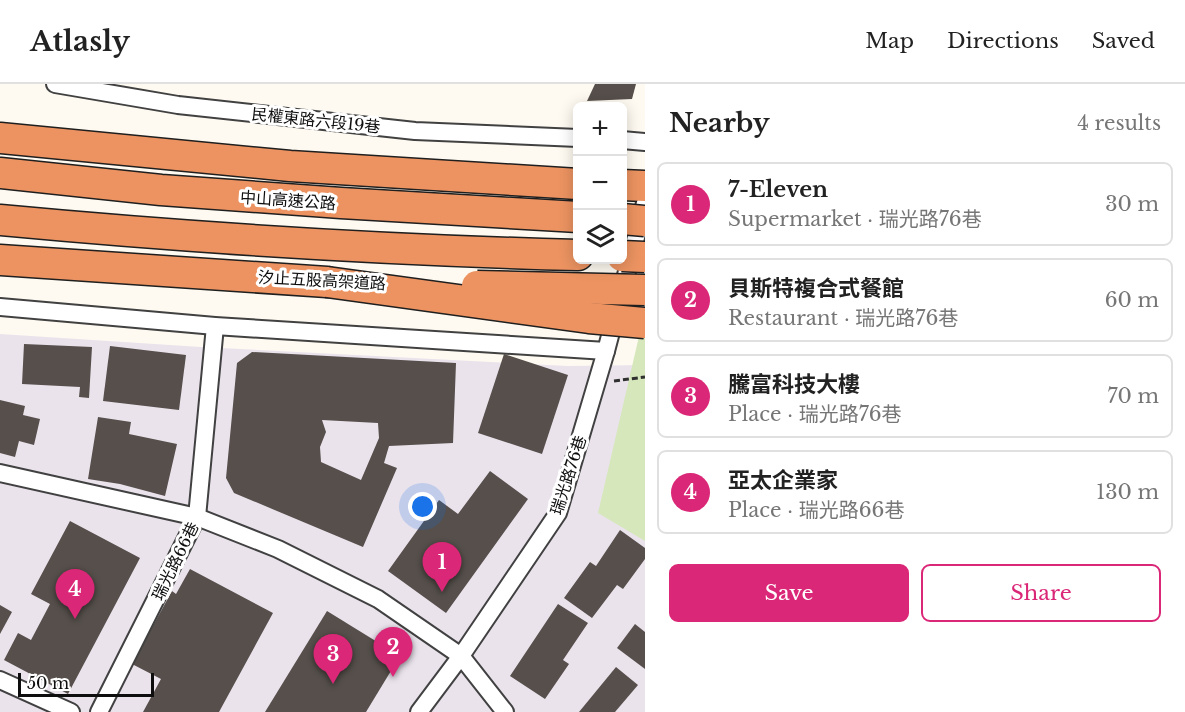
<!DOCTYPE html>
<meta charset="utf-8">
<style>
body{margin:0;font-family:"Libre Baskerville","Noto Sans TC",serif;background:#f2f2f2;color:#222}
.controls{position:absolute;right:18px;top:18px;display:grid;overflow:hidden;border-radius:9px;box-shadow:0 3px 15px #0003}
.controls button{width:54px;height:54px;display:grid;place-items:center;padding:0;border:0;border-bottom:2px solid #e0e0e0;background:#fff;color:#222;font:30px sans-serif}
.scale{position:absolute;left:18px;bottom:15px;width:136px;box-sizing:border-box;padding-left:6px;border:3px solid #0e0e0e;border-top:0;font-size:16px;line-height:21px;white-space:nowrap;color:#0e0e0e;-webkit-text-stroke:4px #fff;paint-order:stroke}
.you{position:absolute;left:423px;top:423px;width:21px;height:21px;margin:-15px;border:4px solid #fff;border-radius:50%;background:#1a73e8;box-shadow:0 0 0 9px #1a73e833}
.badge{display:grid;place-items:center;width:39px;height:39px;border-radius:50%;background:#db2777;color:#fff;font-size:20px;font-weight:700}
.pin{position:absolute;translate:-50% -50px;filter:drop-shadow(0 2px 3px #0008)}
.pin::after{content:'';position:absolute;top:32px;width:21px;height:18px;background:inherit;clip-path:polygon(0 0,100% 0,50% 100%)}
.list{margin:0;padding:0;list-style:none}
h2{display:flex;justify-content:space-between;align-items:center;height:78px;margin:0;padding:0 24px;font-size:26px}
h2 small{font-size:20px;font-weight:400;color:#767676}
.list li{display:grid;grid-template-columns:39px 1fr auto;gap:18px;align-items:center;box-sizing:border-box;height:84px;margin:0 12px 12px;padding:0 12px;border:2px solid #e0e0e0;border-radius:9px}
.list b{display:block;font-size:22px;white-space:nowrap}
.list p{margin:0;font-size:20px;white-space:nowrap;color:#767676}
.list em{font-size:20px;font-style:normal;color:#767676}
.actions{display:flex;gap:12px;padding:18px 24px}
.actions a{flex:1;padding:14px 0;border:2px solid #db2777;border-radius:9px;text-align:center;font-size:21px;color:#db2777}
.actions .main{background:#db2777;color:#fff}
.icon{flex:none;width:33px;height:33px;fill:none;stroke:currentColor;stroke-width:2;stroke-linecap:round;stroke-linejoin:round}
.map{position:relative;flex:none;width:645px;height:628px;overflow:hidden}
header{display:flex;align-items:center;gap:36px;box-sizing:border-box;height:84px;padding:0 30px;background:#fff;border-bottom:2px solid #e0e0e0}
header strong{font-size:28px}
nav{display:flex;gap:33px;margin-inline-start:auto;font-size:21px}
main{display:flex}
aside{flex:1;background:#fff}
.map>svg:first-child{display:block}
.industrial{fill:#eae3ec}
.green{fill:#d6e7bc}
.building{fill:#564f4b;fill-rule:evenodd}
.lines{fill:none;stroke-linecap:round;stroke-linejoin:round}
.street-casing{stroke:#414141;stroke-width:20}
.highway-casing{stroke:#1f1f1f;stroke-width:33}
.path{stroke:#303030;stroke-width:3;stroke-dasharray:6 3;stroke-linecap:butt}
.street{stroke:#fff;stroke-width:16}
.highway{stroke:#ec9361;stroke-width:30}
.highway-bridge-casing{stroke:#1f1f1f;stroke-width:33;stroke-linecap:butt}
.highway-bridge{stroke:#ec9361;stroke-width:30}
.labels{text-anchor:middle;stroke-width:6;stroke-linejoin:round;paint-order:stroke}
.street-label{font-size:16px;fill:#0e0e0e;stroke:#fff}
</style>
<header>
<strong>Atlasly</strong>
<nav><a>Map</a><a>Directions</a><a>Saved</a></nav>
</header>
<main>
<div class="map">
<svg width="645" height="628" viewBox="0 0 645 628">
<rect width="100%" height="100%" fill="#fefaf1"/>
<path class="industrial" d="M0,250L201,263L568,282L645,281V628H0Z"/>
<path class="green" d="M640,248L645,249V457L598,429Z"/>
<g class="building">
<path d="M595,0H636L632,15L587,17Z"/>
<path d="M24,260L92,263L89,314L79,313L80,303L22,300Z"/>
<path d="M110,262L186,271L179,326L103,317Z"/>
<path d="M252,268L456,279L453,359L389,362L384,379L397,384L363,463L234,409L226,394L237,279ZM322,336L378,339L379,354L361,396L321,378L320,363L326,348Z"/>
<path d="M504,270L568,291L542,370L478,349Z"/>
<path d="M0,316L25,322L23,331L40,335L34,361L19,357L15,373L0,369Z"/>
<path d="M98,333L131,338L129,350L177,360L165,412L120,400L88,395Z"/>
<path d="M490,387L528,415L446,529L388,487L439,416L458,430Z"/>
<path d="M70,437L140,474L68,610L4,576L18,549L31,556L50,520L31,510Z"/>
<path d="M620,446L645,464V475L623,505L617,501L592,534L564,514L590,478L596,482Z"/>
<path d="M190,485L273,529L219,628H143L161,595L132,580L172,507L176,510Z"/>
<path d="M558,520L588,539L563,576L569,580L545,615L510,592Z"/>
<path d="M0,521L12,528L0,550Z"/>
<path d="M327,527L400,572L366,628H265Z"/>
<path d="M635,540L645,548V585L617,564Z"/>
<path d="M616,583L638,601L615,628H579Z"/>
</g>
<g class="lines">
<g class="street-casing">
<g id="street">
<path d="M55,0L178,21L415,47L578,54"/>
<path d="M622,56L645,58"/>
<path d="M0,223L215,242L606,267"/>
<path d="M0,389L197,433L278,465L378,515L461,572L505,628"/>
<path d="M0,596L71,628"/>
<path d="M99,628L197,433L215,242"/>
<path d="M419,628L461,572L558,429L606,267L645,119"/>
</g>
</g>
<g class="highway-casing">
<g id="highway">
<path d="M0,54L290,82L578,100"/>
<path d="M0,89L161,106L341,119L578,133"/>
<path d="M622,101L645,102"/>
<path d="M0,136C192,154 385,166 578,171"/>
<path d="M0,176L327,198"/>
</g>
</g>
<path class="path" d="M614,297L645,293"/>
<use href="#street" class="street"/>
<use href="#highway" class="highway"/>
<g class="highway-bridge-casing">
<g id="highway-bridge">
<path d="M622,135L645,137"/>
<path d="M622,172L645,173"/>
<path d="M327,198L589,234L645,239"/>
<path d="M477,202L645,206"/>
</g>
</g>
<use href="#highway-bridge" class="highway-bridge"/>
</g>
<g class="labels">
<g class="street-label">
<text transform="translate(316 36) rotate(6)" y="6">民權東路六段19巷</text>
<text transform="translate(288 116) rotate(4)" y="6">中山高速公路</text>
<text transform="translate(322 196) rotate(3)" y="6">汐止五股高架道路</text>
<text transform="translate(568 391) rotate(-72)" y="6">瑞光路76巷</text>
<text transform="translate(175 477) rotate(-64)" y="6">瑞光路66巷</text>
</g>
</g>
</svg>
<div class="controls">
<button>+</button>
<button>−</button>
<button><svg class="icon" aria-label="layers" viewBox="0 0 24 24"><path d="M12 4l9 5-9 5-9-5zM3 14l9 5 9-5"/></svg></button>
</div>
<div class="scale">50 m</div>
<div class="you"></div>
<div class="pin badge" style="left:442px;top:508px">1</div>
<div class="pin badge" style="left:393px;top:593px">2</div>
<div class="pin badge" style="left:333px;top:600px">3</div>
<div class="pin badge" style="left:75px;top:535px">4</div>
</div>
<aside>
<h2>Nearby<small>4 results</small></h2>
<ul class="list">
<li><span class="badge">1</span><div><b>7-Eleven</b><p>Supermarket · 瑞光路76巷</p></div><em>30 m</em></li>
<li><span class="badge">2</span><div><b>貝斯特複合式餐館</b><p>Restaurant · 瑞光路76巷</p></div><em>60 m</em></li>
<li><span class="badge">3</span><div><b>騰富科技大樓</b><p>Place · 瑞光路76巷</p></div><em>70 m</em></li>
<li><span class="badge">4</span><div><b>亞太企業家</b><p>Place · 瑞光路66巷</p></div><em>130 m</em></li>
</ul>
<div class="actions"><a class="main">Save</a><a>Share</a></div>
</aside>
</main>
